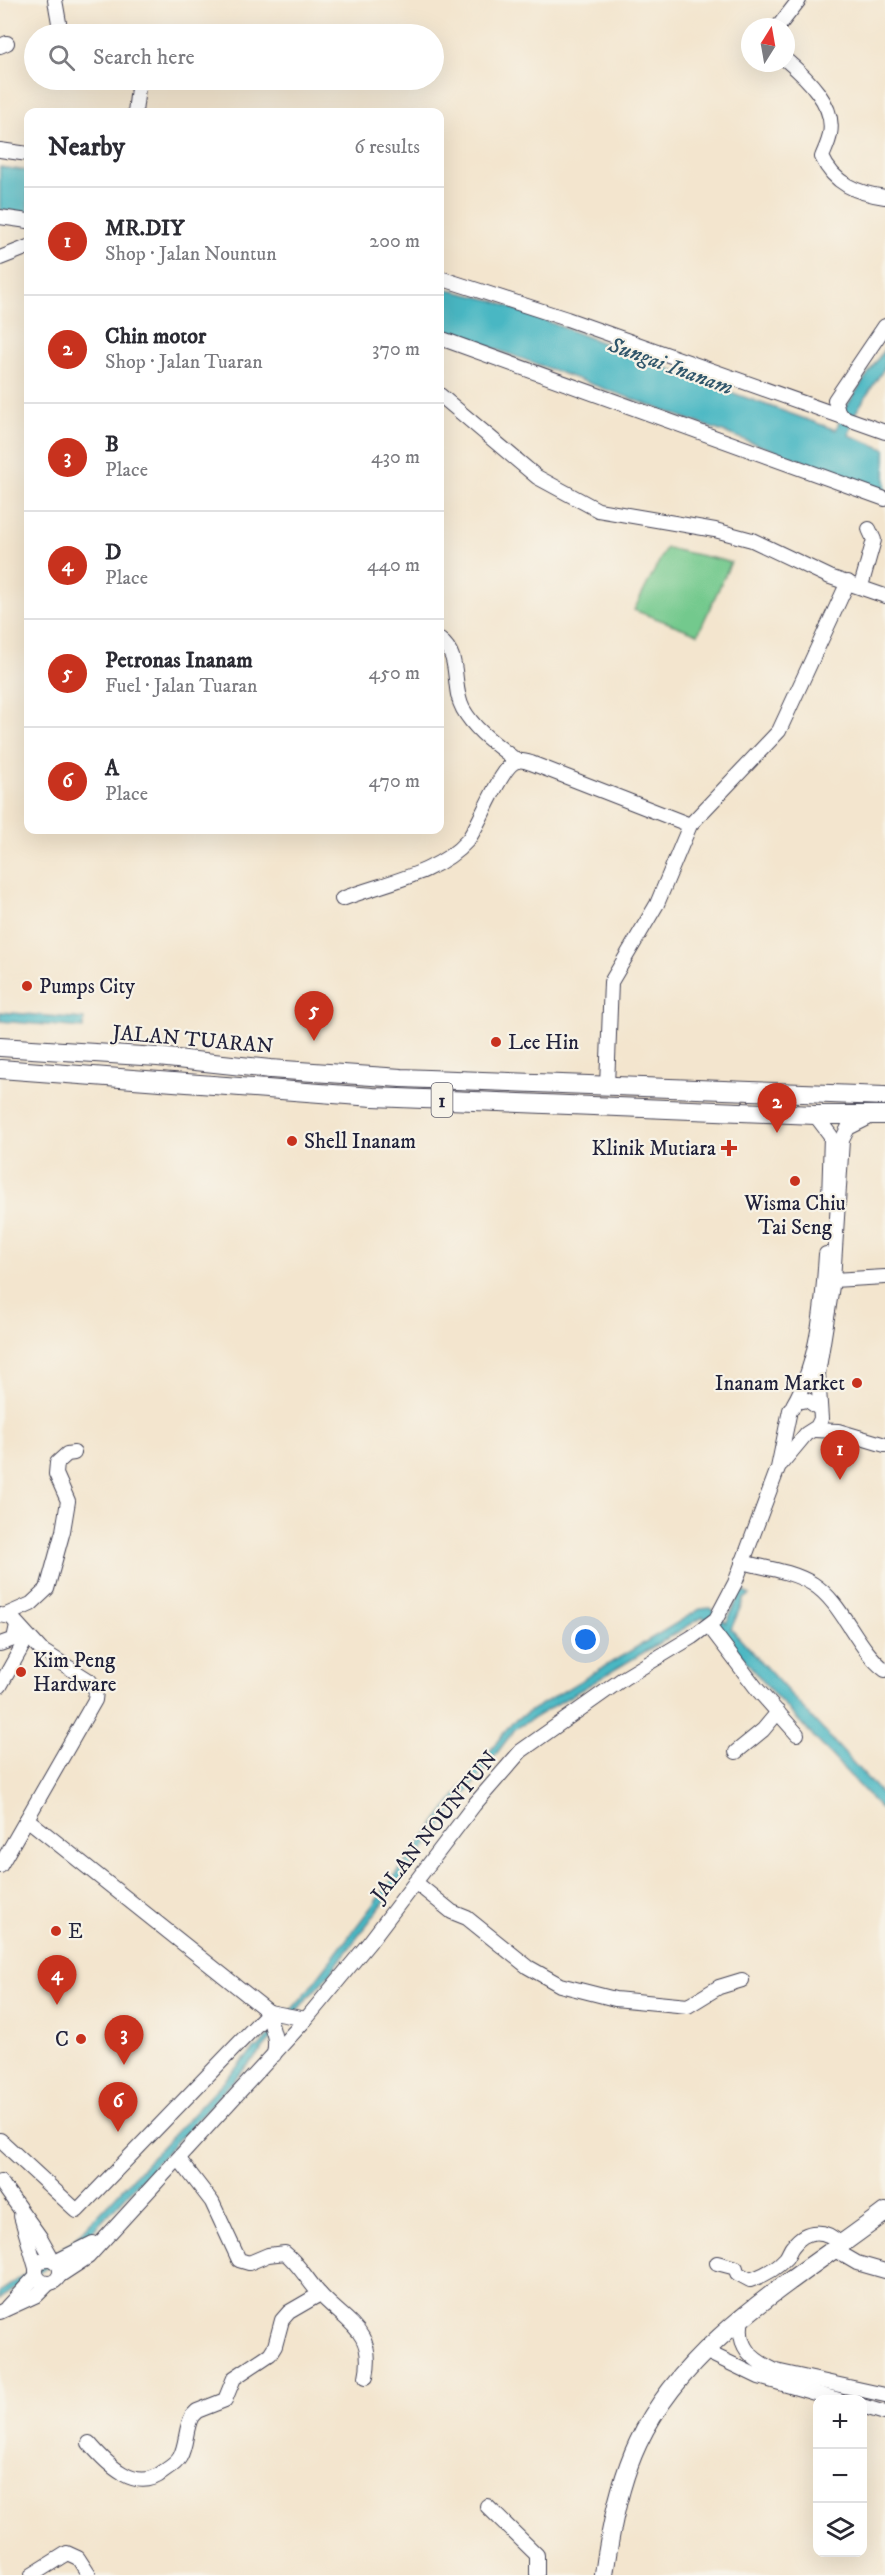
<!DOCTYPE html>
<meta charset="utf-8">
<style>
body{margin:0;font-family:"IM FELL DW Pica",serif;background:#f2f2f3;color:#2b2b33}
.controls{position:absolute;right:18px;bottom:18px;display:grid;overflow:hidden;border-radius:12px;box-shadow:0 6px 24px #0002}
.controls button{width:54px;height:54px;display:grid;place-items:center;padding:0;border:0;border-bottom:2px solid #e1e1e2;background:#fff;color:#2b2b33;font:30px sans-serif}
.compass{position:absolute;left:741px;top:18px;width:54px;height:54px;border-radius:50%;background:#fff;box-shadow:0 6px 24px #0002;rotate:11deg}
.you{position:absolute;left:586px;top:1640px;width:21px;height:21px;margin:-15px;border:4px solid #fff;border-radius:50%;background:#1a73e8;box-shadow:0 0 0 9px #1a73e833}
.badge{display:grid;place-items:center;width:39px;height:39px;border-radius:50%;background:#c8321e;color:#fff;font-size:20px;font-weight:700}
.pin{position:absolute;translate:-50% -50px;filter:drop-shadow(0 2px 3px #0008)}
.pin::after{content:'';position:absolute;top:32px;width:21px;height:18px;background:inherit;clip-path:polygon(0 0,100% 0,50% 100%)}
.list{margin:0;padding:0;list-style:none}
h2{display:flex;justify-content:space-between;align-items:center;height:78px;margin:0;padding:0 24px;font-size:26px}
h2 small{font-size:20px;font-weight:400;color:#7c7c81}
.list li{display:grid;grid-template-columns:39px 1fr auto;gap:18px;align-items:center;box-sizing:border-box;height:108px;padding:0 24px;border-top:2px solid #e1e1e2}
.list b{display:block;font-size:22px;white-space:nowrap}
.list p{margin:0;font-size:20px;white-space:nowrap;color:#7c7c81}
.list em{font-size:20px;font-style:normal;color:#7c7c81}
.icon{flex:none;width:33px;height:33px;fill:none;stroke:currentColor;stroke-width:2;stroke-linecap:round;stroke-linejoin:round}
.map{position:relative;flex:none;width:885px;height:2575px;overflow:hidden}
.search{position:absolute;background:#fff;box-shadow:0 6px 24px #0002;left:24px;top:24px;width:420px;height:66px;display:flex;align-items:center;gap:15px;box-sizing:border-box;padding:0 21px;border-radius:33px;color:#7c7c81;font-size:22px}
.panel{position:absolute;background:#fff;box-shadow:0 6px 24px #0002;left:24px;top:108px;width:420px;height:726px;border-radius:12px}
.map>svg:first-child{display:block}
.green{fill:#73c98d;stroke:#4a7664;stroke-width:1.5}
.water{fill:#49b7c3;stroke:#366c7f;stroke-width:1.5}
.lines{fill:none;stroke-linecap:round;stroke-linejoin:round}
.minor-casing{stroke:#413f51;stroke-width:16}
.major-casing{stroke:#413f51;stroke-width:20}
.minor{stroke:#fff;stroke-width:14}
.major{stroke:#fff;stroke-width:18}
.poi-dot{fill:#c8321e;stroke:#f7f3e8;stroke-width:2}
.labels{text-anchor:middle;stroke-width:4.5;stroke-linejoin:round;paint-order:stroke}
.shield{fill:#f7f3e8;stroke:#62616f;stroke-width:1.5}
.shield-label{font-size:20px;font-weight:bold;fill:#22223b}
.poi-label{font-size:21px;fill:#22223b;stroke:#f7f3e8;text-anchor:start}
.street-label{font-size:21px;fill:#22223b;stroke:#f7f3e8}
.water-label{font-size:22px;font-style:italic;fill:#30566b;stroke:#f7f3e8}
</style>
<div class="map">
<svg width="885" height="2575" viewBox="0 0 885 2575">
<rect width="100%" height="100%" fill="#f7f3e8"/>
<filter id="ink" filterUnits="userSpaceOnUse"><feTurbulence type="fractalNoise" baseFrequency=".0167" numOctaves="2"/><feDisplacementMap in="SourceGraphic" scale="12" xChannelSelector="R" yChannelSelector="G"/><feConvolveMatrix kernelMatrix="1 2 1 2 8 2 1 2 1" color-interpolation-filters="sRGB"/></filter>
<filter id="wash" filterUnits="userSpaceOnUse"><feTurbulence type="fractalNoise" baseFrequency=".008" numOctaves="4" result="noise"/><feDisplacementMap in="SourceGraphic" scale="24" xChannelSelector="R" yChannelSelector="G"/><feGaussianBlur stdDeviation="1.35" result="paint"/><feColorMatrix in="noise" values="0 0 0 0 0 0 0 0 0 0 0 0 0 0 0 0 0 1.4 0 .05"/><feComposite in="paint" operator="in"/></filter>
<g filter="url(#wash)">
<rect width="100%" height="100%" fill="#f3e5ce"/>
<path class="green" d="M666,548L731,562L698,634L634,610Z"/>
<g class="water">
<path d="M0,167L28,171V213L0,210Z"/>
<path d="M440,288L492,300L730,392L836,430L844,410L885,348V367L854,415L849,435L885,449V491L440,329Z"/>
<path d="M0,1012L84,1019L83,1028L0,1021Z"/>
<path d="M744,1591L750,1595L744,1599L731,1629L885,1798V1813L771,1691L721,1631L703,1617L515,1729L331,1972L261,2051L79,2246L0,2299V2292L74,2240L255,2048H258L305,1994L512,1722L700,1609L710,1608L726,1623L740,1594Z"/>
</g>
</g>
<g filter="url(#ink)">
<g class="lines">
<g class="minor-casing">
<g id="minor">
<path d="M55,0L61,34"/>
<path d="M778,27L799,0"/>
<path d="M0,46L7,43"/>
<path d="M786,60C806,77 836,105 830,134C829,142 825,149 822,157C834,184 857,193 885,197"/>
<path d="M135,112L139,80"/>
<path d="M0,150L28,154"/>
<path d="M0,217L28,221"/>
<path d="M0,258L28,247"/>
<path d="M440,278L567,319L885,432"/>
<path d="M440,338L885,499"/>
<path d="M440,395L537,477L598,510L715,530L752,540L830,577L885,596"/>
<path d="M839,415L835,400L885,326"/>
<path d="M861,586L874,540L869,529"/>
<path d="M440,640C462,656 451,687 463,709C476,732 497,745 517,761"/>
<path d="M342,899C382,883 437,875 467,841C480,826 501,763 518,761C521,760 528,762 531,763L690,825"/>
<path d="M607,1086L611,982L657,904L690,825L779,731L848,582"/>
<path d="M815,1115L831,1136L829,1199"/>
<path d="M829,1287L833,1280L885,1277"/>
<path d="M793,1405C818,1363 823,1303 826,1254"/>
<path d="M814,1430L838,1431L885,1445"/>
<path d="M781,1464L806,1434L817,1427L821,1419L818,1374L833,1280L842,1140L848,1128L872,1116"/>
<path d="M742,1562C765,1568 792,1571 813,1584C843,1603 856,1648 885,1670"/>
<path d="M0,1615L11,1617L41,1650L90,1681L96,1691L95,1700L0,1866"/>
<path d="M6,1615L31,1604L47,1589L63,1531L68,1501L56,1474L57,1463L67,1454L74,1453"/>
<path d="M709,1626L757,1689L797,1734"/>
<path d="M0,1644L14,1639L17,1625"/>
<path d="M0,1686L23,1645"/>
<path d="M736,1752L763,1730L778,1712"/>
<path d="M27,1819L269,2012"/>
<path d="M415,1882L452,1912L467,1918L528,1967L560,1985L615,1999L688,2006L719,1987L742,1980"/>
<path d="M269,2012C270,2032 278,2032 274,2055"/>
<path d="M269,2012L306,2019"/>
<path d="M0,2140L77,2211L269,2012"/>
<path d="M179,2159L212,2202L239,2260L249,2263L268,2255L285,2253C299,2264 307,2280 319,2293C345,2322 376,2330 366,2377"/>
<path d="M0,2181L40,2237L53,2260"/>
<path d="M21,2216L36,2268"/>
<path d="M833,2249L857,2263L885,2271"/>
<circle cx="48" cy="2271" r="12"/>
<path d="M55,2262L93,2243"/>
<path d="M717,2263L736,2268L737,2273L750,2280C763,2276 777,2268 786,2258C789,2254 790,2249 793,2246C806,2228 826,2229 840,2244"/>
<path d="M59,2276L88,2257L306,2019L369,1943L474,1805L521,1751L624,1678L692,1637L716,1619L735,1583L778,1468L790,1410L797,1402L807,1400L820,1409"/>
<path d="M7,2307L36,2276"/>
<path d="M0,2312L37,2295L49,2283"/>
<path d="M742,2319C736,2347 752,2360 776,2371L885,2395"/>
<path d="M707,2352L759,2377L839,2400"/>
<path d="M862,2406L885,2413"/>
<path d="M89,2443C107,2464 136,2494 163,2472C169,2468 177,2463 180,2457C187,2444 185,2429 192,2416L197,2411L225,2400L234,2378L270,2354L275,2346L282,2320L289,2312L320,2294"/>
<path d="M487,2506L537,2555V2575"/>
<path d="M32,2575L67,2553L78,2558L89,2575"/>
</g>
</g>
<g class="major-casing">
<g id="major">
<path d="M0,1047L158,1057L270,1069L401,1078L885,1096"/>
<path d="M0,1069L373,1097L815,1115H885"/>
<path d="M604,2575C610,2531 619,2483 638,2443C686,2340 799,2278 885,2212"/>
</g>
</g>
<use href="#minor" class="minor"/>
<use href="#major" class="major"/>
</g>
</g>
<g class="poi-dot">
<circle cx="27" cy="986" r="6"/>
<circle cx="496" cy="1042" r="6"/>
<circle cx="292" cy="1141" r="6"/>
<path d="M726 1139h6v6h6v6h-6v6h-6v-6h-6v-6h6z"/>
<circle cx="795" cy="1181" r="6"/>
<circle cx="857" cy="1383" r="6"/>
<circle cx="21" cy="1672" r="6"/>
<circle cx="56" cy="1931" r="6"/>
<circle cx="81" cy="2039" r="6"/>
</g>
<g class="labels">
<rect class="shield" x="431.5" y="1083" width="21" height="34" rx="4.5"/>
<g class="shield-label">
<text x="442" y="1107">1</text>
</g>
<g class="poi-label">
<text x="39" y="993">Pumps City</text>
<text x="508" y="1049">Lee Hin</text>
<text x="304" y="1148">Shell Inanam</text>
<text x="716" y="1155" text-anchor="end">Klinik Mutiara</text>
<text x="795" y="1210" text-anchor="middle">Wisma Chiu<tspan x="795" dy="24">Tai Seng</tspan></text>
<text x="845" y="1390" text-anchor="end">Inanam Market</text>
<text x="33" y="1667">Kim Peng<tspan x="33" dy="24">Hardware</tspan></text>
<text x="68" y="1938">E</text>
<text x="69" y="2046" text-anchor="end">C</text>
</g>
<g class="street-label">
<text transform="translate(193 1039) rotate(5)" y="7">JALAN TUARAN</text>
<text transform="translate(434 1826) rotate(-51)" y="7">JALAN NOUNTUN</text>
</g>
<g class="water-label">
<text transform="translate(671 365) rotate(20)" y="8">Sungai Inanam</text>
</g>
</g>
</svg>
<div class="controls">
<button>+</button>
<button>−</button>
<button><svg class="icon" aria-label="layers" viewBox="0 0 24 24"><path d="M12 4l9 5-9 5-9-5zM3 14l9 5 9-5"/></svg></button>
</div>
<svg class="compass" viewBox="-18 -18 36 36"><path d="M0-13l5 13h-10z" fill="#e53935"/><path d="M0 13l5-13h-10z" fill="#7c7c81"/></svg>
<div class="you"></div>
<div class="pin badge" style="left:840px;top:1480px">1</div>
<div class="pin badge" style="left:777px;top:1133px">2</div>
<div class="pin badge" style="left:124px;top:2065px">3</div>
<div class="pin badge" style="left:57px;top:2005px">4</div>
<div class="pin badge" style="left:314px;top:1041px">5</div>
<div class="pin badge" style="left:118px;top:2132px">6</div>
<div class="search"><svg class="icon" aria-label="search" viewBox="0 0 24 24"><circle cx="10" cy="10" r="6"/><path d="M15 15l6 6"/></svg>Search here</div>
<section class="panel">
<h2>Nearby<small>6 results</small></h2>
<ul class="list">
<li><span class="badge">1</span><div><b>MR.DIY</b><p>Shop · Jalan Nountun</p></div><em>200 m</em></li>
<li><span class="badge">2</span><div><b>Chin motor</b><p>Shop · Jalan Tuaran</p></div><em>370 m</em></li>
<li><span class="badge">3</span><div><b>B</b><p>Place</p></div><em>430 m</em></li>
<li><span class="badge">4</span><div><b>D</b><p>Place</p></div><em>440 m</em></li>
<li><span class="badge">5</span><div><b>Petronas Inanam</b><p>Fuel · Jalan Tuaran</p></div><em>450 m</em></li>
<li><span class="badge">6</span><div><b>A</b><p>Place</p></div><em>470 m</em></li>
</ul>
</section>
</div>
